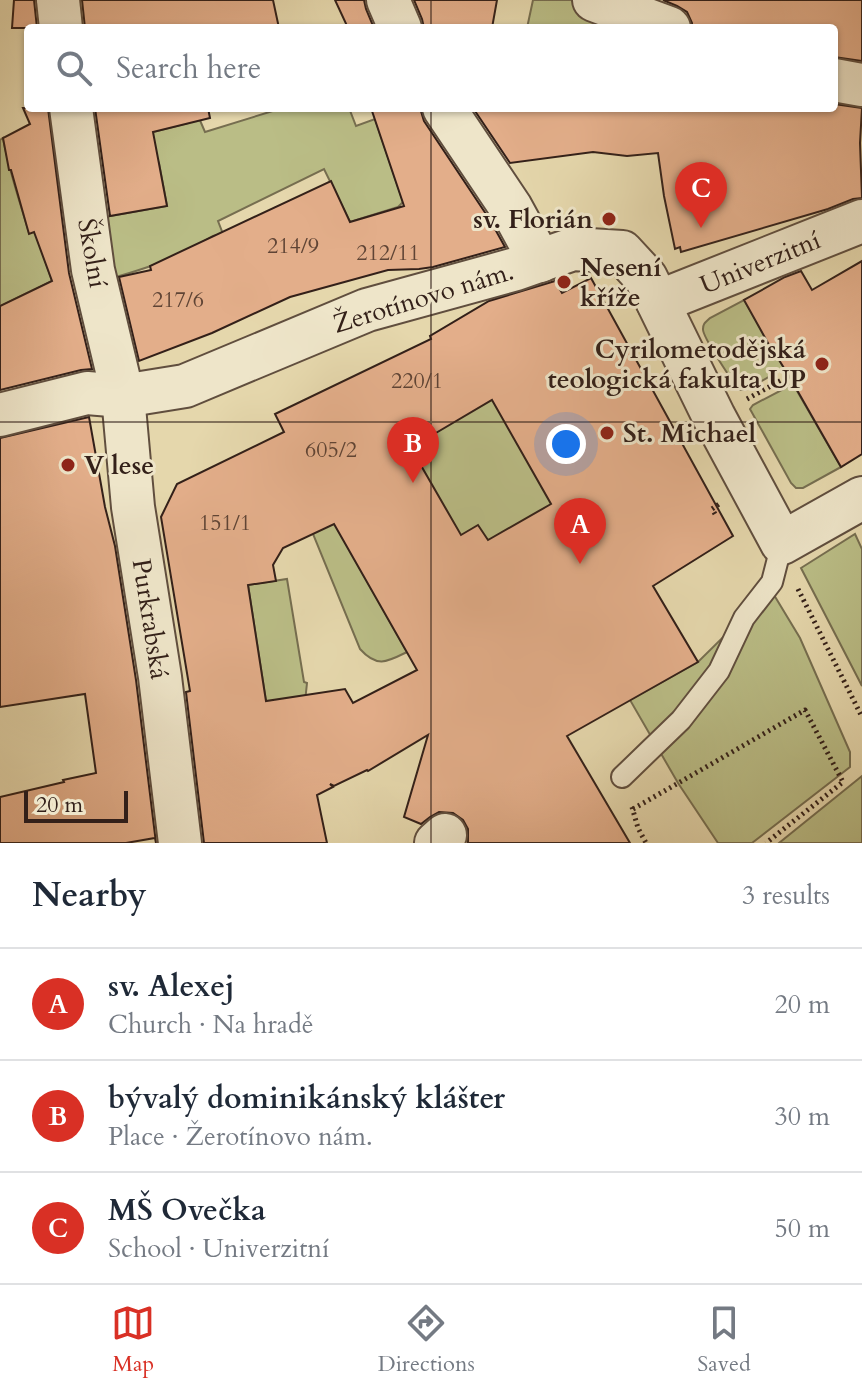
<!DOCTYPE html>
<meta charset="utf-8">
<style>
body{margin:0;font-family:Cardo,serif;background:#f2f2f3;color:#1f2937}
.scale{position:absolute;left:24px;bottom:20px;width:104px;box-sizing:border-box;padding-left:8px;border:4px solid #332019;border-top:0;font-size:22px;line-height:28px;white-space:nowrap;color:#332019;-webkit-text-stroke:6px #eee5c9;paint-order:stroke}
.you{position:absolute;left:566px;top:444px;width:28px;height:28px;margin:-20px;border:6px solid #fff;border-radius:50%;background:#1a73e8;box-shadow:0 0 0 12px #1a73e833}
.badge{display:grid;place-items:center;width:52px;height:52px;border-radius:50%;background:#d93025;color:#fff;font-size:26px;font-weight:700}
.pin{position:absolute;translate:-50% -66px;filter:drop-shadow(0 2px 4px #0008)}
.pin::after{content:'';position:absolute;top:42px;width:28px;height:24px;background:inherit;clip-path:polygon(0 0,100% 0,50% 100%)}
.list{margin:0;padding:0;list-style:none}
h2{display:flex;justify-content:space-between;align-items:center;height:104px;margin:0;padding:0 32px;font-size:34px}
h2 small{font-size:26px;font-weight:400;color:#747a83}
.list li{display:grid;grid-template-columns:52px 1fr auto;gap:24px;align-items:center;box-sizing:border-box;height:112px;padding:0 32px;border-top:2px solid #e0e1e3}
.list b{display:block;font-size:30px;white-space:nowrap}
.list p{margin:0;font-size:26px;white-space:nowrap;color:#747a83}
.list em{font-size:26px;font-style:normal;color:#747a83}
.icon{flex:none;width:44px;height:44px;fill:none;stroke:currentColor;stroke-width:2;stroke-linecap:round;stroke-linejoin:round}
.map{position:relative;flex:none;width:862px;height:843px;overflow:hidden}
.search{position:absolute;background:#fff;box-shadow:0 2px 6px #0004;left:24px;right:24px;top:24px;height:88px;display:flex;align-items:center;gap:20px;box-sizing:border-box;padding:0 28px;border-radius:8px;color:#747a83;font-size:30px}
.sheet{height:440px;background:#fff}
nav{display:flex;justify-content:space-around;align-items:center;box-sizing:border-box;height:112px;border-top:2px solid #e0e1e3;background:#fff;font-size:22px;color:#747a83}
nav a{display:grid;justify-items:center;gap:4px}
nav .on{color:#d93025}
.map>svg:first-child{display:block}
.green{fill:#babd86;stroke:#766e50;stroke-width:2}
.building{fill:#e3ae8a;stroke:#332019;stroke-width:2;fill-rule:evenodd}
.lines{fill:none;stroke-linecap:round;stroke-linejoin:round}
.lane-casing{stroke:#604e3e;stroke-width:24}
.street-casing{stroke:#604e3e;stroke-width:46}
.path{stroke:#332019;stroke-width:5;stroke-dasharray:2 4;stroke-linecap:butt}
.lane{stroke:#eee5c9;stroke-width:20}
.street{stroke:#eee5c9;stroke-width:42}
.grid{fill:none;stroke:#332019;stroke-width:2;stroke-opacity:0.55}
.poi-dot{fill:#8f2418;stroke:#eee5c9;stroke-width:3}
.labels{text-anchor:middle;stroke-width:6;stroke-linejoin:round;paint-order:stroke}
.number-label{font-size:22px;fill:#5f4435}
.poi-label{font-size:26px;font-weight:bold;fill:#332019;stroke:#eee5c9;text-anchor:start}
.street-label{font-size:26px;fill:#332019;stroke:#eee5c9}
</style>
<div class="map">
<svg width="862" height="843" viewBox="0 0 862 843">
<rect width="100%" height="100%" fill="#e5d7ac"/>
<filter id="stains"><feTurbulence type="fractalNoise" baseFrequency=".0025" numOctaves="4"/><feColorMatrix values="0 0 0 0 .2 0 0 0 0 .09 0 0 0 0 .02 0 0 0 .5 -.17"/></filter>
<radialGradient id="worn" r=".72"><stop offset=".6" stop-color="#630" stop-opacity="0"/><stop offset="1" stop-color="#630" stop-opacity=".3"/></radialGradient>
<g class="green">
<path d="M533,0H571L603,12L601,28H527Z"/>
<path d="M276,108H349L356,126L375,119L403,202L398,207L350,222L324,169L218,221L223,234L213,236L183,253V255C156,264 131,274 104,280L93,219L167,206L159,163L145,134L188,123L190,121L199,118L205,132L276,110Z"/>
<path d="M3,138C9,171 20,202 29,233L35,231L52,281L0,306V140Z"/>
<path d="M744,300L784,368L748,389L740,390C733,383 702,336 703,329C703,323 706,322 710,318Z"/>
<path d="M493,382L564,506L457,567L387,443Z"/>
<path d="M793,384L841,467L803,488H796L791,483L750,409L753,405Z"/>
<path d="M320,498L407,652C387,662 377,668 360,649L302,507Z"/>
<path d="M855,534L862,549V686L801,568Z"/>
<path d="M287,579L304,682L307,683L304,711L268,714L248,585Z"/>
<path d="M771,590L800,638L850,752V767L752,843H718L678,783L630,700L698,662Z"/>
<path d="M862,776V843H779Z"/>
</g>
<g class="building">
<path d="M14,0H34L37,28H12Z"/>
<path d="M82,0H273L279,28H85Z"/>
<path d="M335,0H364L366,9L374,28H348Z"/>
<path d="M414,0H497L492,28H424L422,19Z"/>
<path d="M663,0H862V61L834,57V28H692V23L687,12L677,6Z"/>
<path d="M834,104L862,108L860,143L862,198L853,199L828,209L681,252L680,247L675,249L664,196L658,153L627,156L593,152L510,163L473,108H834Z"/>
<path d="M23,108H48L69,273L92,369L81,370L0,390V306L52,281L34,232L29,234L11,170H9L3,138L30,124Z"/>
<path d="M95,108H208L210,118L153,132L167,206L110,216Z"/>
<path d="M371,108H420L424,121L490,220L505,247L433,267L419,269L388,270L290,297L212,333L139,361L119,277L151,270L150,266L331,181L350,222L404,206Z"/>
<path d="M862,261V454L841,467L789,376L774,352H773L744,300L785,277L801,271L812,290Z"/>
<path d="M591,278L733,536L653,586L698,662L567,736L630,843H468V829L463,820L453,813L439,812L430,817L421,824L404,817L428,735L368,771L367,770L334,786L330,784L333,787L317,795L327,843H204L186,692L190,691L161,517L177,484L284,432L275,414L431,339L430,336L489,301L555,281L562,293ZM492,400L551,504L488,540L478,525L461,535L419,462L432,454L424,440ZM334,524L417,670L353,703L345,689L266,701L248,585L276,581L273,565L283,548Z"/>
<path d="M89,417L105,507L115,546L136,680L156,843L155,838L126,843H0V797L64,782L63,780L96,773L85,694L0,707V438Z"/>
</g>
<g class="lines">
<g class="lane-casing">
<path id="lane" d="M622,777L681,720L719,671L744,618L772,582L782,543"/>
</g>
<g class="street-casing">
<g id="street">
<path d="M58,0L61,28"/>
<path d="M388,0L400,28"/>
<path d="M594,0L669,28"/>
<path d="M834,80L862,85"/>
<path d="M71,108L93,270L123,396L133,507L160,677L180,843"/>
<path d="M444,108L511,208L540,261"/>
<path d="M658,302L862,221"/>
<path d="M0,415L87,393L123,396L185,386L367,310L516,269L573,249L622,252L646,278L714,417L782,543L862,498"/>
<path d="M436,843L445,835"/>
</g>
</g>
<g class="path">
<path d="M747,399L789,376"/>
<path d="M715,514L712,509L719,504"/>
<path d="M798,589L862,717"/>
<path d="M632,807L638,828L646,843"/>
<path d="M633,809L805,710L843,782L766,843"/>
</g>
<use href="#lane" class="lane"/>
<use href="#street" class="street"/>
</g>
<path class="grid" d="M431,0V28M431,108V843M0,422H862"/>
<g class="poi-dot">
<circle cx="609" cy="219" r="8"/>
<circle cx="564" cy="282" r="8"/>
<circle cx="822" cy="364" r="8"/>
<circle cx="607" cy="433" r="8"/>
<circle cx="68" cy="465" r="8"/>
</g>
<g class="labels">
<g class="number-label">
<text x="293" y="253">214/9</text>
<text x="388" y="260">212/11</text>
<text x="178" y="307">217/6</text>
<text x="417" y="388">220/1</text>
<text x="331" y="457">605/2</text>
<text x="225" y="530">151/1</text>
</g>
<g class="poi-label">
<text x="593" y="228" text-anchor="end">sv. Florián</text>
<text x="580" y="276">Nesení<tspan x="580" dy="30">kříže</tspan></text>
<text x="806" y="358" text-anchor="end">Cyrilometodějská<tspan x="806" dy="30">teologická fakulta UP</tspan></text>
<text x="623" y="442">St. Michael</text>
<text x="84" y="474">V lese</text>
</g>
<g class="street-label">
<text transform="translate(93 253) rotate(80)" y="9">Školní</text>
<text transform="translate(760 262) rotate(-22)" y="9">Univerzitní</text>
<text transform="translate(423 297) rotate(-17)" y="9">Žerotínovo nám.</text>
<text transform="translate(151 619) rotate(81)" y="9">Purkrabská</text>
</g>
</g>
<rect width="100%" height="100%" filter="url(#stains)"/>
<rect width="100%" height="100%" fill="url(#worn)"/>
</svg>
<div class="scale">20 m</div>
<div class="you"></div>
<div class="pin badge" style="left:580px;top:564px">A</div>
<div class="pin badge" style="left:413px;top:483px">B</div>
<div class="pin badge" style="left:701px;top:228px">C</div>
<div class="search"><svg class="icon" aria-label="search" viewBox="0 0 24 24"><circle cx="10" cy="10" r="6"/><path d="M15 15l6 6"/></svg>Search here</div>
</div>
<section class="sheet">
<h2>Nearby<small>3 results</small></h2>
<ul class="list">
<li><span class="badge">A</span><div><b>sv. Alexej</b><p>Church · Na hradě</p></div><em>20 m</em></li>
<li><span class="badge">B</span><div><b>bývalý dominikánský klášter</b><p>Place · Žerotínovo nám.</p></div><em>30 m</em></li>
<li><span class="badge">C</span><div><b>MŠ Ovečka</b><p>School · Univerzitní</p></div><em>50 m</em></li>
</ul>
</section>
<nav>
<a class="on"><svg class="icon" aria-label="map" viewBox="0 0 24 24"><path d="M3 6l6-2 6 2 6-2v14l-6 2-6-2-6 2zM9 4v14M15 6v14"/></svg>Map</a>
<a><svg class="icon" aria-label="directions" viewBox="0 0 24 24"><path d="M12 3l9 9-9 9-9-9zM9 14v-3h6M13 9l2 2-2 2"/></svg>Directions</a>
<a><svg class="icon" aria-label="saved" viewBox="0 0 24 24"><path d="M7 4h10v16l-5-4-5 4z"/></svg>Saved</a>
</nav>
